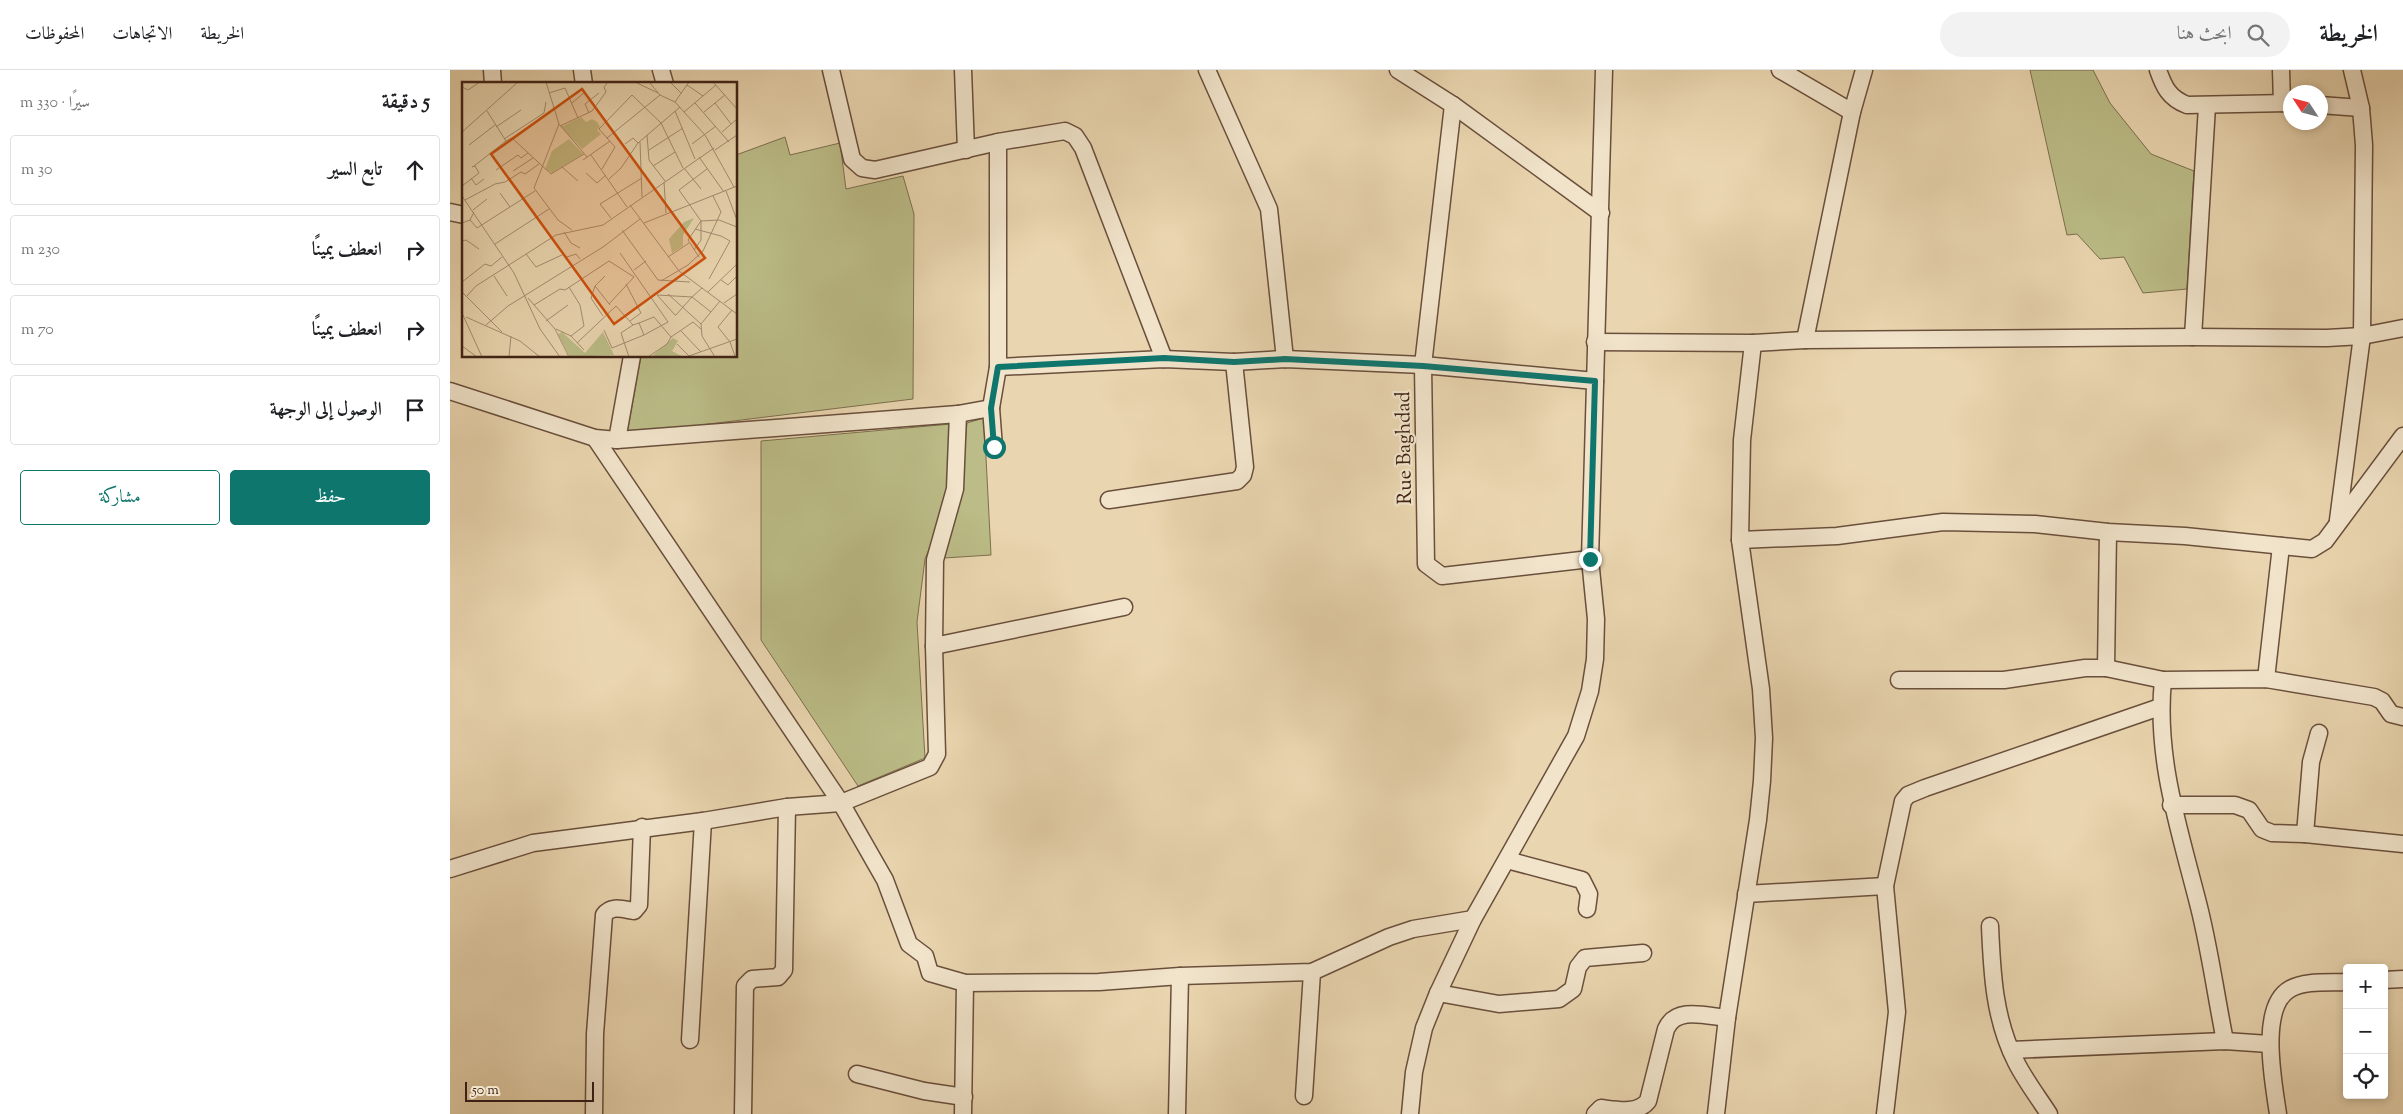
<!DOCTYPE html>
<html lang="ar">
<meta charset="utf-8">
<style>
body{margin:0;font-family:"Sorts Mill Goudy",Amiri,serif;background:#f2f2f2;color:#202124;direction:rtl}
.controls{position:absolute;right:15px;bottom:15px;display:grid;overflow:hidden;border-radius:5px;box-shadow:0 2px 8px #0003}
.controls button{width:45px;height:45px;display:grid;place-items:center;padding:0;border:0;border-bottom:1px solid #e0e0e0;background:#fff;color:#202124;font:25px sans-serif}
.compass{position:absolute;left:1833px;top:15px;width:45px;height:45px;border-radius:50%;background:#fff;box-shadow:0 2px 8px #0003;rotate:306deg}
.scale{position:absolute;left:15px;bottom:12px;width:129px;box-sizing:border-box;padding-left:5px;border:2px solid #3f2216;border-top:0;font-size:14px;line-height:18px;white-space:nowrap;color:#3f2216;-webkit-text-stroke:4px #f1e4cb;paint-order:stroke}
.stop{position:absolute;width:15px;height:15px;margin:-11px;border:4px solid #0f766e;border-radius:50%;background:#fff}
.stop.end{background:#0f766e;border-color:#fff;box-shadow:0 1px 5px #0008}
.list{margin:0;padding:0;list-style:none}
h2{display:flex;justify-content:space-between;align-items:center;height:65px;margin:0;padding:0 20px;font-size:21px}
h2 small{font-size:16px;font-weight:400;color:#757577}
.list li{display:grid;grid-template-columns:32px 1fr auto;gap:15px;align-items:center;box-sizing:border-box;height:70px;margin:0 10px 10px;padding:0 10px;border:1px solid #e0e0e0;border-radius:5px}
.list b{display:block;font-size:19px;white-space:nowrap}
.list em{font-size:16px;font-style:normal;color:#757577}
.actions{display:flex;gap:10px;padding:15px 20px}
.actions a{flex:1;padding:11px 0;border:1px solid #0f766e;border-radius:5px;text-align:center;font-size:18px;color:#0f766e}
.actions .main{background:#0f766e;color:#fff}
.icon{flex:none;width:28px;height:28px;fill:none;stroke:currentColor;stroke-width:2;stroke-linecap:round;stroke-linejoin:round}
.map{position:relative;flex:none;width:1953px;height:1044px;overflow:hidden;direction:ltr}
header{display:flex;align-items:center;gap:30px;box-sizing:border-box;height:70px;padding:0 25px;background:#fff;border-bottom:1px solid #e0e0e0}
header strong{font-size:24px}
nav{display:flex;gap:28px;margin-inline-start:auto;font-size:18px}
.search{width:350px;height:45px;background:#f2f2f2;display:flex;align-items:center;gap:12px;box-sizing:border-box;padding:0 18px;border-radius:28px;color:#757577;font-size:19px}
main{display:flex}
aside{flex:1;background:#fff}
.map>svg:first-child{display:block}
.green{fill:#bbbc87;stroke:#7d6f4e}
.lines{fill:none;stroke-linecap:round;stroke-linejoin:round}
.street-casing{stroke:#6a4f3c;stroke-width:19}
.street{stroke:#f1e4cb;stroke-width:16}
.route{stroke:#0f766e;stroke-width:6}
.labels{text-anchor:middle;stroke-width:4.5;stroke-linejoin:round;paint-order:stroke}
.street-label{font-size:20px;fill:#3f2216;stroke:#f1e4cb}
.inset-road{fill:none;stroke:#a58d72;stroke-width:1}
.view{fill:#cf510e;fill-opacity:0.15;stroke:#cf510e;stroke-width:2.5}
.inset-edge{fill:none;stroke:#3f2216;stroke-width:2.5}
</style>
<header>
<strong>الخريطة</strong>
<div class="search"><svg class="icon" aria-label="search" viewBox="0 0 24 24"><circle cx="10" cy="10" r="6"/><path d="M15 15l6 6"/></svg>ابحث هنا</div>
<nav><a>الخريطة</a><a>الاتجاهات</a><a>المحفوظات</a></nav>
</header>
<main>
<div class="map">
<svg width="1953" height="1044" viewBox="0 0 1953 1044">
<rect width="100%" height="100%" fill="#e9d5af"/>
<filter id="stains"><feTurbulence type="fractalNoise" baseFrequency=".004" numOctaves="4"/><feColorMatrix values="0 0 0 0 .2 0 0 0 0 .09 0 0 0 0 .02 0 0 0 .5 -.17"/></filter>
<radialGradient id="worn" r=".72"><stop offset=".6" stop-color="#630" stop-opacity="0"/><stop offset="1" stop-color="#630" stop-opacity=".3"/></radialGradient>
<g class="green">
<path d="M1580,0H1643L1660,33L1701,84L1744,101L1737,219L1693,223L1674,187L1650,189L1627,164L1617,165Z"/>
<path d="M335,67L340,85L390,73L396,119L453,106L464,144L463,329L177,364L191,286H286V85Z"/>
<path d="M534,348L541,485L494,488L510,424L517,353Z"/>
<path d="M501,354L498,433L475,489L467,552L475,688L408,716L311,570V371Z"/>
</g>
<g class="lines">
<g class="street-casing">
<g id="street">
<path d="M42,0L43,14"/>
<path d="M132,0L134,14"/>
<path d="M211,0L215,14"/>
<path d="M381,0L402,89L412,98L425,100L548,72L615,61L625,66L633,78L714,289"/>
<path d="M513,0L516,80"/>
<path d="M757,0L819,139L835,289"/>
<path d="M948,0L1003,35L1151,143"/>
<path d="M1330,0L1402,42"/>
<path d="M1708,0C1714,17 1719,28 1737,35L1840,33"/>
<path d="M1831,0L1832,33"/>
<path d="M1003,35L973,295L976,494L992,506L1140,489"/>
<path d="M1870,35L1911,38"/>
<path d="M0,142L14,145"/>
<path d="M1743,267L1757,36"/>
<path d="M1355,270L1402,42L1414,0"/>
<path d="M1145,272L1303,273L1355,270L1743,267L1877,268L1912,266L1953,258"/>
<path d="M548,297L714,289L784,292L835,289L973,295L1145,311"/>
<path d="M0,321L145,368L167,370L508,344L541,338"/>
<path d="M145,368L391,733L435,810L459,874L475,886L480,903L515,913L649,912L730,906L862,902L939,867L963,859L1023,849"/>
<path d="M167,370L182,286"/>
<path d="M544,377L541,338L548,297V72"/>
<path d="M659,430L787,411L793,405L795,397L784,292"/>
<path d="M1888,450L1912,266L1914,75L1911,38L1902,0"/>
<path d="M1290,470L1387,466L1493,452L1585,454L1658,462L1735,466L1862,479L1875,471L1953,366"/>
<path d="M484,576L674,537"/>
<path d="M1656,598L1658,462"/>
<path d="M1816,609L1831,476"/>
<path d="M1449,610H1554L1635,598H1656L1713,610L1816,609L1924,627L1932,631L1941,644L1953,647"/>
<path d="M1713,610C1705,689 1730,761 1749,837C1760,881 1766,926 1775,971"/>
<path d="M1721,735H1785L1799,740L1812,759L1822,763L1855,764L1953,774"/>
<path d="M1855,764L1861,692L1869,663"/>
<path d="M1057,790L1132,810L1139,824L1137,839"/>
<path d="M0,799L83,773L253,751L337,737L391,733L480,697L487,684L484,576L485,490L505,419L508,344"/>
<path d="M1296,824L1435,816"/>
<path d="M1540,856C1542,903 1544,949 1566,992C1575,1010 1588,1027 1599,1044"/>
<path d="M1934,910L1953,909"/>
<path d="M988,923L1049,934L1109,929L1123,919L1128,897L1135,888L1193,883"/>
<path d="M240,970L253,751"/>
<path d="M1561,980L1775,971L1819,974"/>
<path d="M407,1004L474,1021L514,1027"/>
<path d="M854,1026L862,902"/>
<path d="M144,1044L145,964L154,845C161,835 172,839 184,841L189,835L192,757"/>
<path d="M293,1044L295,916L302,909L328,907L334,900L337,737"/>
<path d="M513,1044L515,913"/>
<path d="M727,1044L730,906"/>
<path d="M960,1044L964,1002L974,958L988,923L1023,849L1126,666L1140,621L1145,589L1146,549L1140,489L1154,0"/>
<path d="M1145,1044L1151,1038C1168,1040 1188,1044 1198,1031L1216,959C1226,936 1256,946 1277,948"/>
<path d="M1266,1044L1277,948L1308,750L1312,711L1314,668L1311,619L1290,470L1292,370L1303,273"/>
<path d="M1435,1044L1447,942L1435,816L1453,731L1458,725L1475,718L1710,637"/>
<path d="M1828,1044C1824,1015 1808,937 1840,919C1856,910 1879,913 1897,912"/>
</g>
</g>
<use href="#street" class="street"/>
</g>
<g class="lines">
<path class="route" d="M544,377L541,338L548,297L714,288L784,292L835,289L973,296L1145,311L1140,489"/>
</g>
<g class="labels">
<g class="street-label">
<text transform="translate(953 378) rotate(-91)" y="7">Rue Baghdad</text>
</g>
</g>
<g transform="translate(12 12)">
<rect width="275" height="275" fill="#e9d5af"/>
<path d="M119,35L124,40L130,37L135,40L138,45L135,48L139,52L120,67L99,45ZM107,57L121,72L90,91L83,87L90,69ZM232,136L221,153V164L210,171L207,157L222,140ZM100,250L123,271L141,250L152,273L108,275L96,252ZM211,256L216,259L210,269L221,275H189Z" fill="#bbbc87"/>
<path class="inset-road" d="M84,0L97,42L125,75M173,0L196,11M187,0L198,13L213,20L243,53L272,105M208,0L219,11M251,0L275,27M225,3L241,14M0,5L6,8L18,0M87,11L103,6L116,36M213,20L227,0M110,21L123,10M233,21L267,60M253,21L269,42M25,29L44,59L50,56L89,92L122,72M213,29L233,77M222,30L254,3M242,30L263,13M127,31L123,22L137,11M97,42L72,106L96,138L110,148M98,44L130,29L144,10L142,5L146,0M34,45L59,28M0,50L56,0M260,50L275,37M185,53L187,78L203,99M145,56L198,13M42,57L82,31L84,20M178,60L180,115M163,62L171,56L176,61M230,62L254,44M7,63L33,43M187,68L221,46M253,68L275,53M129,73L165,125M237,75L262,110M121,78L148,59M12,84L44,59M191,84L213,70M100,85L116,99M222,86L239,107M140,87L153,65L137,47L170,13L199,41L221,86M34,88L56,73L59,76L66,71M51,89L71,76M124,91L135,101L144,93M9,96L14,103L22,97M147,97L159,86L176,61L218,25M202,100L204,131M0,104L17,91L13,84L10,85M264,109L275,138M38,111L48,125M0,114L52,191L78,247L98,275M3,118L33,102L43,100L59,90L63,92L77,82M227,122L239,139V158L232,168M227,122L217,108L245,87M168,123L217,189L275,232M11,128L25,117M149,136L138,122L180,96M8,138L15,146L73,109M239,139L257,138L275,145M0,141L8,138L12,130M182,141L275,104M233,147L259,154L268,159L247,197M160,148L196,198L228,200M102,150L109,161L118,166M0,159L4,158L17,167M33,162L87,127M64,172L74,185L102,172L105,175L114,172L118,177M206,175L227,161M237,175L226,158L239,139M172,188L184,179M32,194L45,214M259,198L266,203L275,194M199,199L226,183L241,169L259,130L251,114M0,200L23,182L29,184L40,175M164,202L179,231L168,239M133,204L148,223M107,205L118,223L122,244L109,254M240,206L230,215L221,225L214,233H213L195,213L230,215L249,230M0,210L40,250M246,210L275,182M206,212L239,242L240,254L253,275M4,215L14,204L94,153L141,143L252,66M66,216L93,247L107,275M262,221L275,212M147,222L172,195M72,223L98,207L103,208L147,179L172,195M270,228L256,245L268,260L273,274M0,231L20,275M141,234L129,216L133,204L143,194M4,235L58,259L78,275M84,239L106,223M177,241L192,235L209,255L205,262L186,275M239,242L258,219M24,243L46,224L141,165L178,137M94,247L109,254L122,268M142,248L150,266L182,253M219,249L239,270M209,255L231,240L239,247M115,261L154,224L171,243L177,241L182,253L206,240L158,171M215,262L227,274M0,264L15,275M227,274L275,257M47,275L49,254M167,275L159,251L171,243"/>
<path class="view" d="M120,7L243,176L152,242L29,72Z"/>
<rect width="275" height="275" class="inset-edge"/>
</g>
<rect width="100%" height="100%" filter="url(#stains)"/>
<rect width="100%" height="100%" fill="url(#worn)"/>
</svg>
<div class="controls">
<button>+</button>
<button>−</button>
<button><svg class="icon" aria-label="locate" viewBox="0 0 24 24"><circle cx="12" cy="12" r="6"/><path d="M12 2v4M12 18v4M2 12h4M18 12h4"/></svg></button>
</div>
<svg class="compass" viewBox="-18 -18 36 36"><path d="M0-13l5 13h-10z" fill="#e53935"/><path d="M0 13l5-13h-10z" fill="#757577"/></svg>
<div class="scale">50 m</div>
<div class="stop" style="left:544px;top:377px"></div>
<div class="stop end" style="left:1140px;top:489px"></div>
</div>
<aside>
<h2>5 دقيقة<small>سيرًا · 330 m</small></h2>
<ul class="list">
<li><svg class="icon" aria-label="ahead" viewBox="0 0 24 24"><path d="M12 20V5M6 11l6-6 6 6"/></svg><div><b>تابع السير</b></div><em>30 m</em></li>
<li><svg class="icon" aria-label="right" viewBox="0 0 24 24"><path d="M7 20v-9h11M14 6l5 5-5 5"/></svg><div><b>انعطف يمينًا</b></div><em>230 m</em></li>
<li><svg class="icon" aria-label="right" viewBox="0 0 24 24"><path d="M7 20v-9h11M14 6l5 5-5 5"/></svg><div><b>انعطف يمينًا</b></div><em>70 m</em></li>
<li><svg class="icon" aria-label="arrive" viewBox="0 0 24 24"><path d="M6 21V4h12l-3 4 3 4H6"/></svg><div><b>الوصول إلى الوجهة</b></div></li>
</ul>
<div class="actions"><a class="main">حفظ</a><a>مشاركة</a></div>
</aside>
</main>
